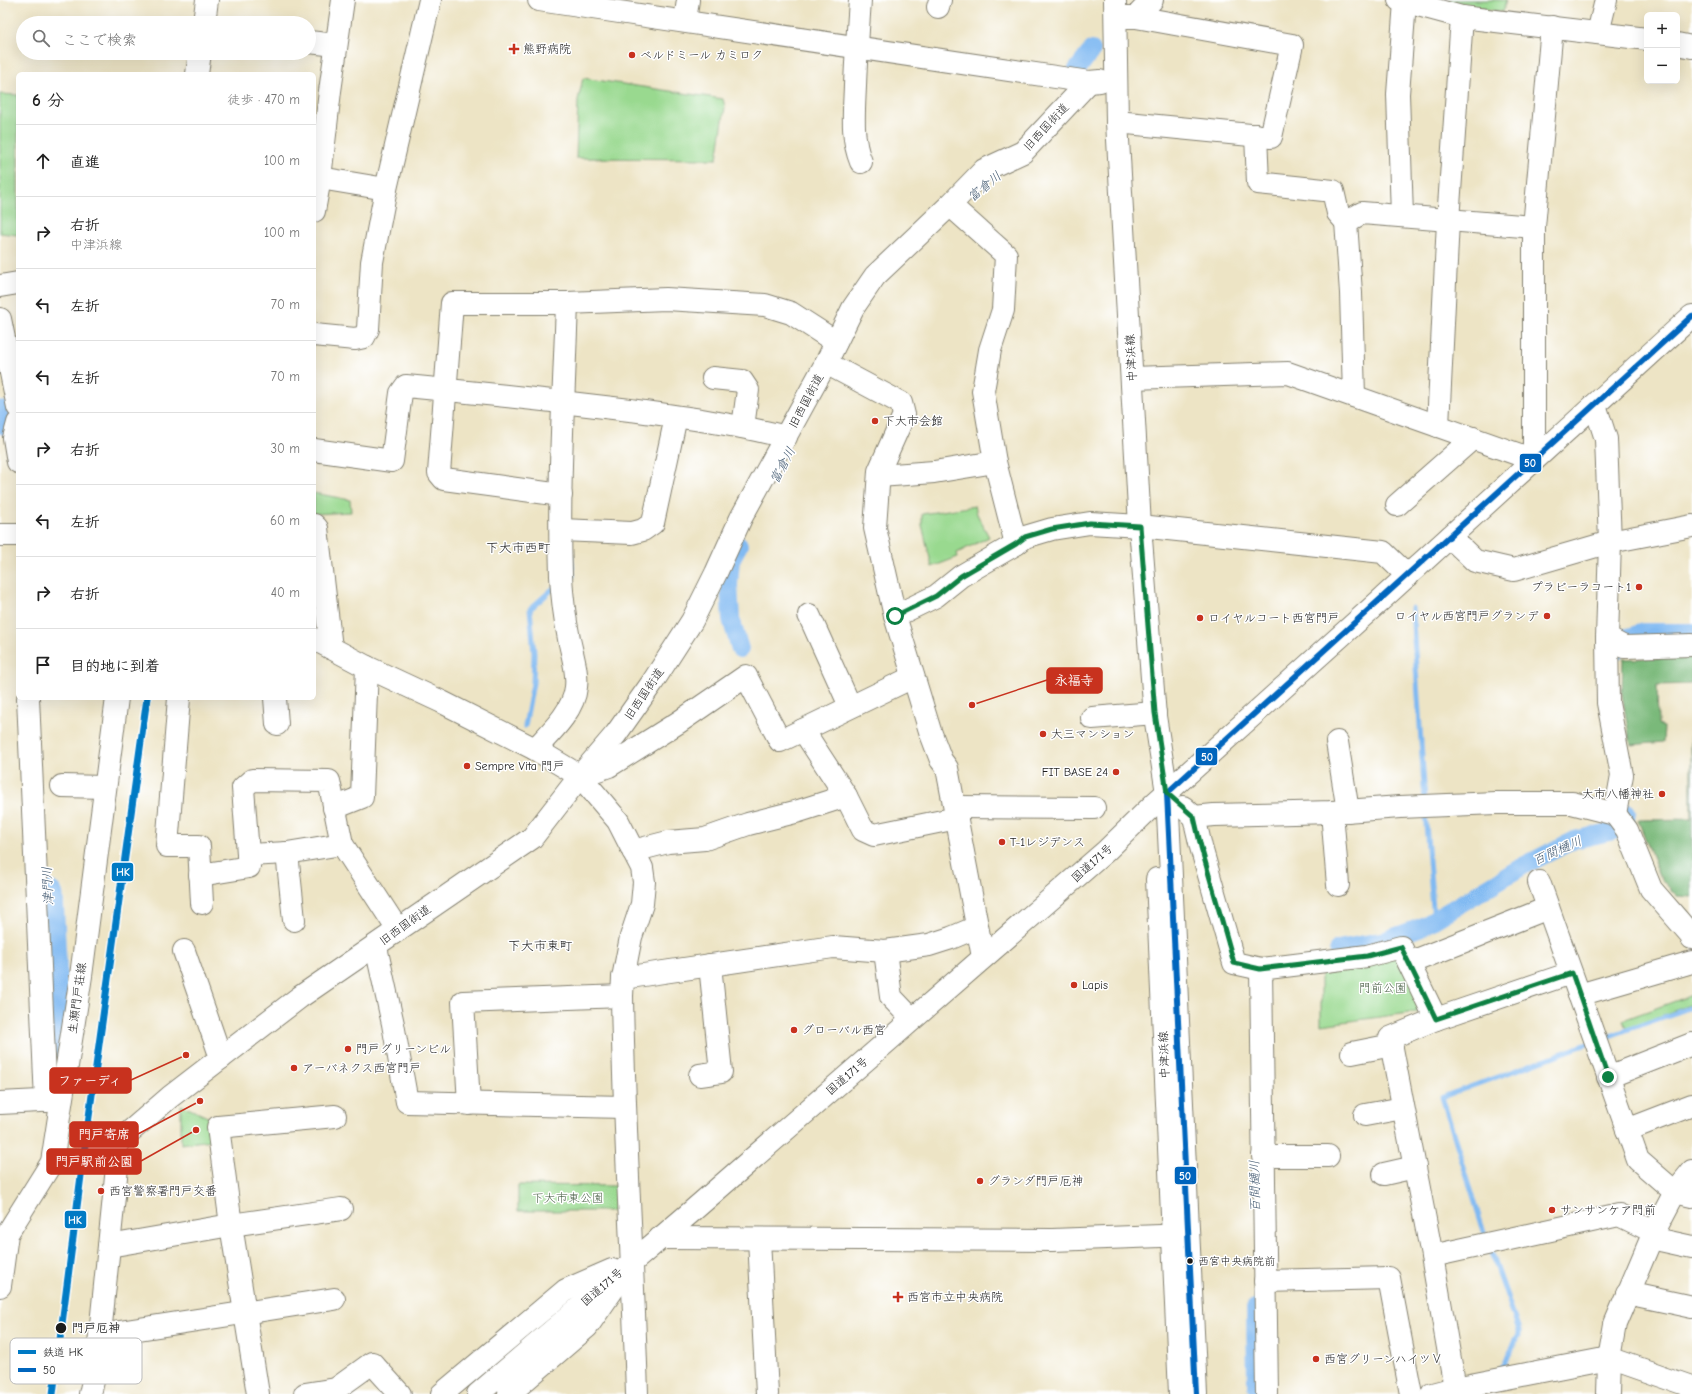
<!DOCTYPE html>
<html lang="ja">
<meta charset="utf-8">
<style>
body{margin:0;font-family:"Comic Neue","Klee One",sans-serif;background:#f2f2f2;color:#222}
.controls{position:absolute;right:12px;top:12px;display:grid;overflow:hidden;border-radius:6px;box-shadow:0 4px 16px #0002}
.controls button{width:36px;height:36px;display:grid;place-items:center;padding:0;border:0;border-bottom:1px solid #e0e0e0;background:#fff;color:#222;font:20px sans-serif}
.stop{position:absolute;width:12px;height:12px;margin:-9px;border:3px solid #0b8043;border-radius:50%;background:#fff}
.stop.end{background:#0b8043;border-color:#fff;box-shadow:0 1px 4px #0008}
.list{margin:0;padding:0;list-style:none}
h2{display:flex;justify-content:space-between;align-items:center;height:52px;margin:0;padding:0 16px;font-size:17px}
h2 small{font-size:13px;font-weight:400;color:#767676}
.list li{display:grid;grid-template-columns:26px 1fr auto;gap:12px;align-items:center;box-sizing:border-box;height:72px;padding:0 16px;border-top:1px solid #e0e0e0}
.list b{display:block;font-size:15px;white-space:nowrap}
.list p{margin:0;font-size:13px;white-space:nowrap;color:#767676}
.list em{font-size:13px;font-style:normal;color:#767676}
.icon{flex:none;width:22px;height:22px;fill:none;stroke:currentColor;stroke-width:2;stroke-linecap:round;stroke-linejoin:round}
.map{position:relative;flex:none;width:1692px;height:1394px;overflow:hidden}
.search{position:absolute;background:#fff;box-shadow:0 4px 16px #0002;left:16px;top:16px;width:300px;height:44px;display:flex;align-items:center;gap:10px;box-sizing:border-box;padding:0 14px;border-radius:22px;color:#767676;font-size:15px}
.panel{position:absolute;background:#fff;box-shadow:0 4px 16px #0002;left:16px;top:72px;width:300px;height:628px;border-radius:6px}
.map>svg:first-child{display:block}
.green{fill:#99d98f;stroke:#5a7a56}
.forest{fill:#7ab97a;stroke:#4b6a4b}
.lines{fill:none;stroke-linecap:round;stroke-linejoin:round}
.stream{stroke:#81baf2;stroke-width:5}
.canal{stroke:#81baf2;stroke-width:18}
.river{stroke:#81baf2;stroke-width:31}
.minor-casing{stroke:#848070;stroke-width:24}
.major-casing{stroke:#848070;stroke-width:24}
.highway-casing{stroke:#848070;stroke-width:24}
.minor{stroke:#fff;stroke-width:22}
.major{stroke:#fff;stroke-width:22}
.highway{stroke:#fff;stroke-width:22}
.bus-1-casing{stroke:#fff;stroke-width:9}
.bus-1{stroke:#0065bd;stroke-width:6}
.rail-1-casing{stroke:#fff;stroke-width:10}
.rail-1{stroke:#007ac4;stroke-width:7}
.route{stroke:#0b8043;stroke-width:5}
.poi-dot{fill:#c8321e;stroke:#fff;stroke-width:1.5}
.bus-dot{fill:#1c1c1c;stroke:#fff;stroke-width:1.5}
.labels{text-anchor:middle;stroke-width:3;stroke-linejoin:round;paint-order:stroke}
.bus-label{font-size:11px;fill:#1c1c1c;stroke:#fff;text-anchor:start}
.poi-label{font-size:12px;fill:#1c1c1c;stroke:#fff;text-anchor:start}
.street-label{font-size:12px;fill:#1c1c1c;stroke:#fff}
.park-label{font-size:12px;fill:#485e44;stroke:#fff}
.stop-label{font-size:12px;font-weight:bold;fill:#1c1c1c;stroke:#fff;text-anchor:start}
.water-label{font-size:13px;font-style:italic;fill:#445b72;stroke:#fff}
.neighbourhood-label{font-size:13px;fill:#1c1c1c;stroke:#fff}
.key{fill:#fff;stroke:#bbb;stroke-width:1}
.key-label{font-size:11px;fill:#1c1c1c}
.leader{fill:none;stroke:#c8321e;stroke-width:1.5}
.callout-dot{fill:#c8321e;stroke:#fff;stroke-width:1.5}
.callout{fill:#c8321e;stroke:#c8321e;stroke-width:1.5}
.callout-label{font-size:13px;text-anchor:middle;font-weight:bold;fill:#fff}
.line-badge{stroke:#fff;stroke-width:1.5}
.badge-label{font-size:11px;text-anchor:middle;font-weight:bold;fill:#fff}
</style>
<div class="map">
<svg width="1692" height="1394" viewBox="0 0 1692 1394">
<rect width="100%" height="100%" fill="#fff"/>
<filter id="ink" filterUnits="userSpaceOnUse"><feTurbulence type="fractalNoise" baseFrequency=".025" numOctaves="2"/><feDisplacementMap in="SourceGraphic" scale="8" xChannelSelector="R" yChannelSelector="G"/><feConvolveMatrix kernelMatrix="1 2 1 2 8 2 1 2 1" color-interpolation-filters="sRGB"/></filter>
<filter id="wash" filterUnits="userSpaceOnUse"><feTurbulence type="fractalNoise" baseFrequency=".012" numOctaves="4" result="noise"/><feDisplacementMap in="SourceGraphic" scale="16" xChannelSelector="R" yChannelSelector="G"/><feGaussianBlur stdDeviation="0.9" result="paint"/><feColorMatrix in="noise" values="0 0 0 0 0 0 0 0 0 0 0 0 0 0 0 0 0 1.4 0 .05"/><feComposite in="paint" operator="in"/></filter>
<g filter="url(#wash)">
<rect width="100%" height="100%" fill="#ede4c5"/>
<g class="green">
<path d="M1449,0H1506L1503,12L1448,3Z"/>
<path d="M583,78L723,99L725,107L717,159L576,158L578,100Z"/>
<path d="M0,94L18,95V235L0,233Z"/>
<path d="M314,493L350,500L351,512L314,514Z"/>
<path d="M975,506L977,514L989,537L957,553L958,557L932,567L922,525V514Z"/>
<path d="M1401,956L1424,1011L1321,1025V971Z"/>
<path d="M1692,995V1004L1626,1029L1623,1020Z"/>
<path d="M181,1105L212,1119V1140L181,1144Z"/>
<path d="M518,1185L617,1186V1211H518Z"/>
</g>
<g class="forest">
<path d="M1692,657V684L1657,685L1658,725L1664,727L1663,742L1631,745L1622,695L1623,659Z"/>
<path d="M1691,725H1692V897L1677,896L1661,879L1638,820L1691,819Z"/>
</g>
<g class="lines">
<g class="stream">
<path d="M571,577L573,576L571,555"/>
<path d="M1412,608L1425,801"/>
<path d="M525,726L533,683L534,653L530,609L555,587"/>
<path d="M1425,812L1434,921"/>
<path d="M1604,1038L1692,1007"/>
<path d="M1486,1238L1442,1097L1590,1043"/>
<path d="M1490,1248L1519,1330V1335L1499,1372"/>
</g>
<g class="canal">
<path d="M1076,71L1092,50"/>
<path d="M739,545L731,560L729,585L731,619L740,649"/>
<path d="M1615,652L1624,638L1645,632H1692"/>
<path d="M1338,949L1386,940L1424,926L1523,866L1574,840L1618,830L1626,817L1627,812"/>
<path d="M1255,1308L1256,1386"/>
</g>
<g class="river">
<path d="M0,416L13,423"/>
<path d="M48,896L55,1044L52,1074"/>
</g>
</g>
</g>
<g filter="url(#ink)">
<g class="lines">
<g class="minor-casing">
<g id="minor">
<path d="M539,0L1089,82L1100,81"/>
<path d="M860,0C858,29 856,57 855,86C854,112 851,138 861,162"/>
<path d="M1115,0L1117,122L1140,526L1155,716L1167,793L1196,1394"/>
<path d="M1399,0L1462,17L1647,39"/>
<path d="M938,7L940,0"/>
<path d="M1124,17H1136L1152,0"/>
<path d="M685,21L688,0"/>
<path d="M1598,33L1606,0"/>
<path d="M309,42L336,45"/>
<path d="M1677,44L1692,47"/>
<path d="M1117,122L1271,137L1292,45L1136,17"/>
<path d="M1256,135L1258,183L1333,191L1338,213L1346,222"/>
<path d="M314,177L386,189"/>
<path d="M950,205L1006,255L1003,310L990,350L983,391L995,462L1016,544"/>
<path d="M314,211L320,178L330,91L343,0"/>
<path d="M1402,216L1398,94L1405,2"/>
<path d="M0,286L18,283"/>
<path d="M0,319L18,407"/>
<path d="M314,335L355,339L364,337L368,329L372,262L386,189L430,0"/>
<path d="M826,363L901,403L904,415L879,471L875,528L895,616L930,731L941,760L947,768L983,957"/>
<path d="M713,378L742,381L748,390L743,427"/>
<path d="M1132,378L1288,373L1534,460V227L1552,27"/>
<path d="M1354,396L1351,293L1346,222L1362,213L1534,227"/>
<path d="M1595,405L1606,439L1610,542L1607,638L1608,703L1622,775L1615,814"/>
<path d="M18,423L14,438L18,462"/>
<path d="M1438,426L1448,221L1462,17"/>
<path d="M314,450L392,461L401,393L406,386C481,393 555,401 630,410C682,417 735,424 786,437"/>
<path d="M879,476L934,472L995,462"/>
<path d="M561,495L444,479L439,473L452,303H567L666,299L765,305L791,313L836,342"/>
<path d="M1397,505L1473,438"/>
<path d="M314,525L317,528L331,648"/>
<path d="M561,530L632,533L643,530L653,523L676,417"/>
<path d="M0,535H18"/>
<path d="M1450,537L1475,561L1514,570L1610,542L1692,526"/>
<path d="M809,615L850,706"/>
<path d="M895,616L936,596L961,576L1016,544L1025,537L1052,529L1090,523L1140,526L1383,552L1408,576"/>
<path d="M1607,638L1624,647L1692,645"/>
<path d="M314,639L367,667L442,702L535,749L580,776L618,821L642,868L644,882L642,904L631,937L623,978L622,996C624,1129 633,1261 637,1394"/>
<path d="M28,698L46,1101"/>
<path d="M179,698L167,846H199L202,903"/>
<path d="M275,698L277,724"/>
<path d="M1092,718L1155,713"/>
<path d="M1337,742L1348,811"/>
<path d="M535,749C550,733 574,711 576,687C578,672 572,654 569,639C565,619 562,597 561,576C558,485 564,394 567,303"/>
<path d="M583,775L609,766L679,722L746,676L780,741L803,730"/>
<path d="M62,786L105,787"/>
<path d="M846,796L863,830L874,835L957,818"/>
<path d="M955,807L1094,808"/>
<path d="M1183,807L1194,817L1201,847L1234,963L1261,969L1367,956L1401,947L1436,1019"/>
<path d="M334,808L362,797L367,667"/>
<path d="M1332,812L1338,885"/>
<path d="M1194,817L1214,815L1332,812L1400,807L1496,803H1572L1615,814L1627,830L1651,889L1691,935L1692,938"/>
<path d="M633,851L668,842L705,839L748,824L799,811L846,796L803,730L913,677"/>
<path d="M287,853L294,920"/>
<path d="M248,855L287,853L342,844"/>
<path d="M200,875L249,867L243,788L252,780L329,781L342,844L398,930"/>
<path d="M1157,879L1180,1394"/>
<path d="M1539,882L1638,1160L1675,1192L1692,1196"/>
<path d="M376,947L393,1024L407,1102L624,1107"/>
<path d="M184,951L221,1058"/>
<path d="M885,951L891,997L912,1019"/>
<path d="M1409,963L1548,908"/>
<path d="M1261,969L1267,1394"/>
<path d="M623,978L833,947L885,951L929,945L951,938L977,927"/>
<path d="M1579,995L1692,962"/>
<path d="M1352,1053L1392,1045"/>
<path d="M700,1075L721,1072L710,965"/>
<path d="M1608,1077L1692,1044"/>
<path d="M0,1103L60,1100"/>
<path d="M469,1104L463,1002L622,996"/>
<path d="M1365,1115L1403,1108"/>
<path d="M1627,1130L1692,1105"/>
<path d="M1263,1156H1328"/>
<path d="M52,1162L75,1161L113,1152L119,1141L170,1097L300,997L532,838L580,776L616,734L652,683L692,621L716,573L741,518L826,363L853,308L875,276L950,205L984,170L1023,152L1089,82"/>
<path d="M1384,1174L1415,1167"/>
<path d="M660,1238L1052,1240L1188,1235"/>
<path d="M1651,1238L1692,1247"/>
<path d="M759,1239L767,1394"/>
<path d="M109,1246L231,1225L341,1209"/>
<path d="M1432,1256L1619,1215L1654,1232"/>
<path d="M1265,1281L1389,1278L1411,1394"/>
<path d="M1627,1293L1692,1307"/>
<path d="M100,1335L334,1299"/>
<path d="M1455,1388L1432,1256L1390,1038L1436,1019L1571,973"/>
<path d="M90,1394L97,1364L117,1167L113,1152"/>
<path d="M258,1394L231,1225L218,1127L335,1116"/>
<path d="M305,1394L336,1389L372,1363L400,1394"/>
<path d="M1432,1394L1455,1388L1609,1358L1692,1387"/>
<path d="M1608,1394L1609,1358L1615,1324L1654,1232L1675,1192L1692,1171"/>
</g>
</g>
<g class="major-casing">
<g id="major">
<path d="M204,23L207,0"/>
<path d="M197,74L200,53"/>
<path d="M0,1286L7,1234L52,1162L81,976L117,698"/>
</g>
</g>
<g class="highway-casing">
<g id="highway">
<path d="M442,1394L566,1290L612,1270"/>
<path d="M478,1394L690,1213L1106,851L1154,804L1383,598L1692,316"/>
<path d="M509,1394L587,1327L614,1288"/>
</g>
</g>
<use href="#minor" class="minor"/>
<use href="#major" class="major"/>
<use href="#highway" class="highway"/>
<g class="bus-1-casing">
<path id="bus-1" d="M1196,1394L1167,793L1692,316"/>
</g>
<use href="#bus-1" class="bus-1"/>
<g class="rail-1-casing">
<path id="rail-1" d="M53,1394L83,1160L147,698"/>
</g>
<use href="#rail-1" class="rail-1"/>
</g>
</g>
<g class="lines" filter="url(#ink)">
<path class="route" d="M895,616L936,596L961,576L1016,544L1025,537L1052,529L1090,523L1140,526L1155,713L1167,793L1194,817L1201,847L1234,963L1260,969L1367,956L1401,947L1436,1019L1572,973L1608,1077"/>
</g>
<g class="poi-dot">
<path d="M512 43h4v4h4v4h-4v4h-4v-4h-4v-4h4z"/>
<circle cx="632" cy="55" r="4"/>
<circle cx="875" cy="421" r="4"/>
<circle cx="1639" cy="587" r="4"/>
<circle cx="1547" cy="616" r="4"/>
<circle cx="1200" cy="618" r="4"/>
<circle cx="1043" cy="734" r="4"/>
<circle cx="467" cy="766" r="4"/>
<circle cx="1116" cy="772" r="4"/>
<circle cx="1662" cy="794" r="4"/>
<circle cx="1002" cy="842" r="4"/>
<circle cx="1074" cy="985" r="4"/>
<circle cx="794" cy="1030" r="4"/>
<circle cx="348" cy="1049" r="4"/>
<circle cx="294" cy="1068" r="4"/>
<circle cx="980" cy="1181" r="4"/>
<circle cx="101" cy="1191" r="4"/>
<circle cx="1552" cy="1210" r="4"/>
<path d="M896 1291h4v4h4v4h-4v4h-4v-4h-4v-4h4z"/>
<circle cx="1316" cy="1359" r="4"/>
</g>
<g class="bus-dot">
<circle cx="1190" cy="1261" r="3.5"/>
<circle cx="61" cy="1328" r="6"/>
</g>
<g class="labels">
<g class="bus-label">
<text x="1198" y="1265">西宮中央病院前</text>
</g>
<g class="poi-label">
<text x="523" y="53">熊野病院</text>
<text x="640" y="59">ベルドミール カミロク</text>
<text x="883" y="425">下大市会館</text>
<text x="1631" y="591" text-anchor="end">プラビーラコート1</text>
<text x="1539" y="620" text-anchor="end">ロイヤル西宮門戸グランデ</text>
<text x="1208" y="622">ロイヤルコート西宮門戸</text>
<text x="1051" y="738">大三マンション</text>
<text x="475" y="770">Sempre Vita 門戸</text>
<text x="1108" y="776" text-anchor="end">FIT BASE 24</text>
<text x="1654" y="798" text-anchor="end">大市八幡神社</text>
<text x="1010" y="846">T-1レジデンス</text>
<text x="1082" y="989">Lapis</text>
<text x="802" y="1034">グローバル西宮</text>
<text x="356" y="1053">門戸グリーンビル</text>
<text x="302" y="1072">アーバネクス西宮門戸</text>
<text x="988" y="1185">グランダ門戸厄神</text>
<text x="109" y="1195">西宮警察署門戸交番</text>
<text x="1560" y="1214">サンサンケア門前</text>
<text x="907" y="1301">西宮市立中央病院</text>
<text x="1324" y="1363">西宮グリーンハイツⅤ</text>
</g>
<g class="street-label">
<text transform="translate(1046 127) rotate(-47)" y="4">旧西国街道</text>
<text transform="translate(1131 358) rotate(-93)" y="4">中津浜線</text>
<text transform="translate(806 401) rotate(-62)" y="4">旧西国街道</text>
<text transform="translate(644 694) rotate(-56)" y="4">旧西国街道</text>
<text transform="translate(1092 863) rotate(-42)" y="4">国道171号</text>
<text transform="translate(405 925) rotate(-36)" y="4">旧西国街道</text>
<text transform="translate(77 998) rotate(-82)" y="4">生瀬門戸荘線</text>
<text transform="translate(1164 1055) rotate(-92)" y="4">中津浜線</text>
<text transform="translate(847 1076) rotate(-41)" y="4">国道171号</text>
<text transform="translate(602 1287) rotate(-41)" y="4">国道171号</text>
</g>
<g class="park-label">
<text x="1383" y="992">門前公園</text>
<text x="568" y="1202">下大市東公園</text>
</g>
<g class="stop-label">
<text x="72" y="1332">門戸厄神</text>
</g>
<g class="water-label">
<text transform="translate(984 186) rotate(-40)" y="5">富倉川</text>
<text transform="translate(782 465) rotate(-62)" y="5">富倉川</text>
<text transform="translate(1557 850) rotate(-24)" y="5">百間樋川</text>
<text transform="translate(47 886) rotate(-93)" y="5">津門川</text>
<text transform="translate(1254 1186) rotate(-91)" y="5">百間樋川</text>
</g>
<g class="neighbourhood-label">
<text x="518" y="552">下大市西町</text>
<text x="540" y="950">下大市東町</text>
</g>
</g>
<rect x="10" y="1338" width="132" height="46" rx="6" class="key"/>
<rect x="18" y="1350" width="18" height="4" fill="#007ac4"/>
<rect x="18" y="1368" width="18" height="4" fill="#0065bd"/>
<g class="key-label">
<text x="43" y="1356">鉄道 HK</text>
<text x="43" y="1374">50</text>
</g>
<path class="leader" d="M972 705L1047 680M186 1055L131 1080M200 1101L138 1134M196 1130L141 1161"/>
<g class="callout-dot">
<circle cx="972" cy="705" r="4"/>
<circle cx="186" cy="1055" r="4"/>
<circle cx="200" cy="1101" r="4"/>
<circle cx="196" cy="1130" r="4"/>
</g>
<g class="callout">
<rect x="1047" y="668" width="55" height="25" rx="4"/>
<rect x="50" y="1068" width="81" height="25" rx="4"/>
<rect x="70" y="1122" width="68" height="25" rx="4"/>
<rect x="47" y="1149" width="94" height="25" rx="4"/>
</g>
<g class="callout-label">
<text x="1074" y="685">永福寺</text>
<text x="90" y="1085">ファーディ</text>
<text x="104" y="1139">門戸寄席</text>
<text x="94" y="1166">門戸駅前公園</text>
</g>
<g class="line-badge">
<rect x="1519" y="453" width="23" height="20" rx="4" fill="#0065bd"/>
<rect x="1195" y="747" width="23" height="19" rx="4" fill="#0065bd"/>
<rect x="111" y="862" width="23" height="20" rx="4" fill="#007ac4"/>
<rect x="1174" y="1166" width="23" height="19" rx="4" fill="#0065bd"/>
<rect x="64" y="1210" width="23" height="19" rx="4" fill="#007ac4"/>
</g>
<g class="badge-label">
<text x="1530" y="467">50</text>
<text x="1207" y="761">50</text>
<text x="123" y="876">HK</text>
<text x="1185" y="1180">50</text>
<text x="75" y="1224">HK</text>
</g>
</svg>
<div class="controls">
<button>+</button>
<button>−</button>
</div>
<div class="stop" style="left:895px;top:616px"></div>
<div class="stop end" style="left:1608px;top:1077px"></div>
<div class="search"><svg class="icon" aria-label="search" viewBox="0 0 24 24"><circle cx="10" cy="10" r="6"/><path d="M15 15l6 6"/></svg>ここで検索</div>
<section class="panel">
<h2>6 分<small>徒歩 · 470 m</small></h2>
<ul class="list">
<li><svg class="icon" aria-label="ahead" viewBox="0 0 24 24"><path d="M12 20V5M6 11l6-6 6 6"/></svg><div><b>直進</b></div><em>100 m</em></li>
<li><svg class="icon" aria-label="right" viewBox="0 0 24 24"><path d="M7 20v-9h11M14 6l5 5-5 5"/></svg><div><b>右折</b><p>中津浜線</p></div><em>100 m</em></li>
<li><svg class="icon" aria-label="left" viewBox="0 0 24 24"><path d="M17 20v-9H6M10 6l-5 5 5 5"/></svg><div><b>左折</b></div><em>70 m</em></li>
<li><svg class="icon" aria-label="left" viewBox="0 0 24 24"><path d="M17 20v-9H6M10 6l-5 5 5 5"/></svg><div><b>左折</b></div><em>70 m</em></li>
<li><svg class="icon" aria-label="right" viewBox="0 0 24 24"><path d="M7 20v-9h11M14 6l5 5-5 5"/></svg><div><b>右折</b></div><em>30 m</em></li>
<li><svg class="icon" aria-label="left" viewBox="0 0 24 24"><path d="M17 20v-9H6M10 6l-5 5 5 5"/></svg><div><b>左折</b></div><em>60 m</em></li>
<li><svg class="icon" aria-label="right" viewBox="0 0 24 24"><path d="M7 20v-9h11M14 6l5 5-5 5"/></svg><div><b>右折</b></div><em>40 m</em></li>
<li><svg class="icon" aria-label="arrive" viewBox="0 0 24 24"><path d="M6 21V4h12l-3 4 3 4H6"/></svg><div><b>目的地に到着</b></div></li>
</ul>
</section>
</div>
